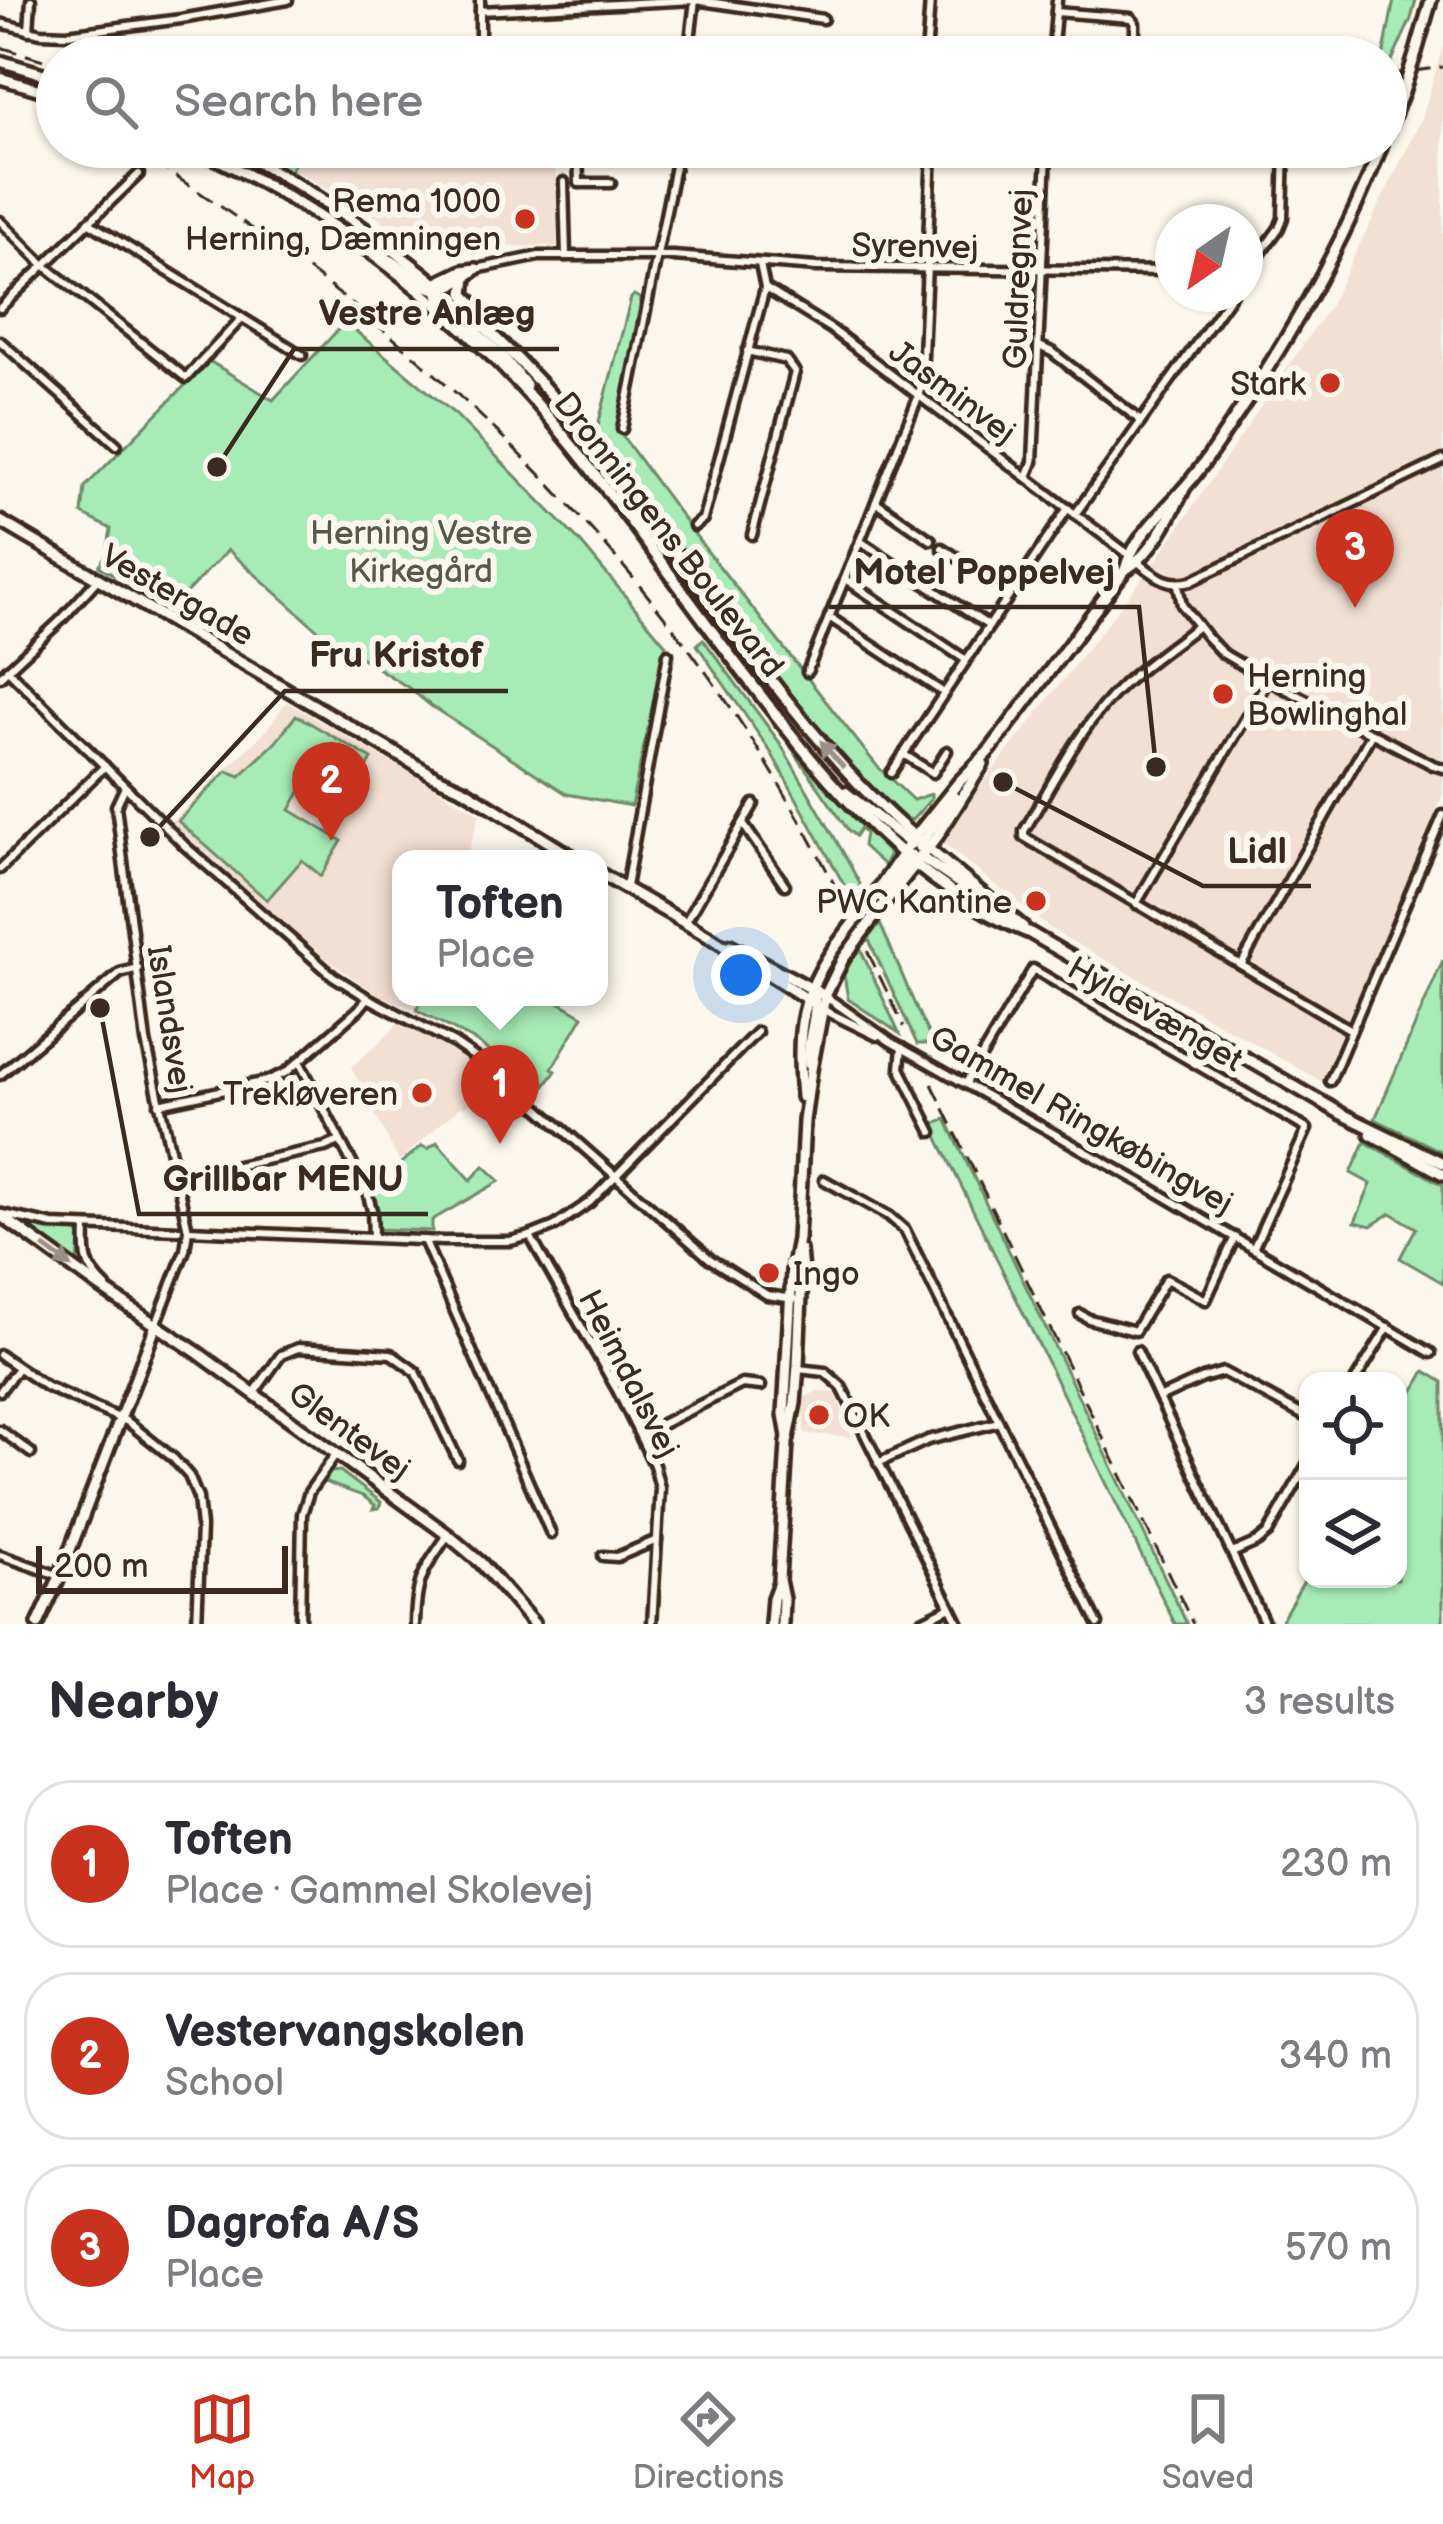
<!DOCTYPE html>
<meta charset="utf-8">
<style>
body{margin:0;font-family:"Balsamiq Sans",sans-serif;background:#f2f2f3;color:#2b2b33}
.controls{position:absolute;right:36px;bottom:36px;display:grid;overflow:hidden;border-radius:24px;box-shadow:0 3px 9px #0004}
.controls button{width:108px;height:108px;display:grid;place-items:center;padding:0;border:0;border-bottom:3px solid #e1e1e2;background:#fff;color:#2b2b33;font:60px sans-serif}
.compass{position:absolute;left:1155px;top:204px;width:108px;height:108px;border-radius:50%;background:#fff;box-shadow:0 3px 9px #0004;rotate:214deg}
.scale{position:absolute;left:36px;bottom:30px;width:252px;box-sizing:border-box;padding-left:12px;border:6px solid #3b2a1e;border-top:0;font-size:33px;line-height:42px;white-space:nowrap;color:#3b2a1e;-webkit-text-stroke:9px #fbf7ec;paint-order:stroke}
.you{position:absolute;left:741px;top:975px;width:42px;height:42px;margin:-30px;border:9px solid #fff;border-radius:50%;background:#1a73e8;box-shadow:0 0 0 18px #1a73e833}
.badge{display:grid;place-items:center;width:78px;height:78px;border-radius:50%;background:#c8321e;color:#fff;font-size:39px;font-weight:700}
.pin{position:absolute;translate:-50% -99px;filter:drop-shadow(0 3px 6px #0008)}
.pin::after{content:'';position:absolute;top:63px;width:42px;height:36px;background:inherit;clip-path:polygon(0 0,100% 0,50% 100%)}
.popup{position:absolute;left:392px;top:850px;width:216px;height:156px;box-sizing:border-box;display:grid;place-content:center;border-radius:24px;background:#fff;filter:drop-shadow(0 3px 9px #0005);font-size:39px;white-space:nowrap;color:#7c7c81}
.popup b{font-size:45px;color:#2b2b33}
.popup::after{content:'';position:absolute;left:50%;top:100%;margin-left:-24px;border:24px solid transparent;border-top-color:#fff}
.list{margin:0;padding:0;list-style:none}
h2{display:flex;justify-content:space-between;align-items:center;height:156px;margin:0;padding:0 48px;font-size:51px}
h2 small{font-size:39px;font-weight:400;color:#7c7c81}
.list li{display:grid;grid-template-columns:78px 1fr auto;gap:36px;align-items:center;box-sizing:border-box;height:168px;margin:0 24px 24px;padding:0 24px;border:3px solid #e1e1e2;border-radius:48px}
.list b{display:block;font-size:45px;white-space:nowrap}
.list p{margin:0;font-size:39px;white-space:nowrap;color:#7c7c81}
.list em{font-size:39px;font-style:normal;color:#7c7c81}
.icon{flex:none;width:66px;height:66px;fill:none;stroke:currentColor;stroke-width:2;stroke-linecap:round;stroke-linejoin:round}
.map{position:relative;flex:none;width:1443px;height:1624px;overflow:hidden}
.search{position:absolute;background:#fff;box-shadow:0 3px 9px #0004;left:36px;right:36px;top:36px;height:132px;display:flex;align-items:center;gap:30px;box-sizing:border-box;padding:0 42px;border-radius:66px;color:#7c7c81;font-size:45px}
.sheet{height:732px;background:#fff}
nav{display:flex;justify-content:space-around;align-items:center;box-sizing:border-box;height:168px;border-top:3px solid #e1e1e2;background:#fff;font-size:33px;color:#7c7c81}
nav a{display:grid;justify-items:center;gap:6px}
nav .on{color:#c8321e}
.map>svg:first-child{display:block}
.built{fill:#f2e0d2}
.green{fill:#a7ebb6;stroke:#718a6a;stroke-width:3}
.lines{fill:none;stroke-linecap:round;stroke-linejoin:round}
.minor-casing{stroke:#3b2a1e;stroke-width:15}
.tertiary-casing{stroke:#3b2a1e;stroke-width:18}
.secondary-casing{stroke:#3b2a1e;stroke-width:18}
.minor{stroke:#fbf7ec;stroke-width:6}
.tertiary{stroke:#fbf7ec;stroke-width:9}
.secondary{stroke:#fbf7ec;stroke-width:9}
.rail{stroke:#3b2a1e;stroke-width:3;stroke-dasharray:18 9;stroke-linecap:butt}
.secondary-bridge-casing{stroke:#3b2a1e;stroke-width:18;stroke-linecap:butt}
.secondary-bridge{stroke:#fbf7ec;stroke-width:9}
.oneway{fill:#9b9085}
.poi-dot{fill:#c8321e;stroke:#fbf7ec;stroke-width:4.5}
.labels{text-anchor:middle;stroke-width:12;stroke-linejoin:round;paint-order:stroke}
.poi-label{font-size:33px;fill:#3b2a1e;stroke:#fbf7ec;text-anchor:end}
.street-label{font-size:33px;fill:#3b2a1e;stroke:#fbf7ec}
.park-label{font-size:33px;fill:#565a44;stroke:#fbf7ec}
.leader{fill:none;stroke:#3b2a1e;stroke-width:4.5}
.callout-dot{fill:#3b2a1e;stroke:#fbf7ec;stroke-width:4.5}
.callout-label{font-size:36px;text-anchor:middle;font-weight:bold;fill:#3b2a1e;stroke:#fbf7ec;stroke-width:12;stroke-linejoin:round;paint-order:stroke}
</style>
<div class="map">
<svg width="1443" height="1624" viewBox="0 0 1443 1624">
<rect width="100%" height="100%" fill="#fbf7ec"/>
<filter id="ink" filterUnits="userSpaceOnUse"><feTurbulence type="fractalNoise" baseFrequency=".00833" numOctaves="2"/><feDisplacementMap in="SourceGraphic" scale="24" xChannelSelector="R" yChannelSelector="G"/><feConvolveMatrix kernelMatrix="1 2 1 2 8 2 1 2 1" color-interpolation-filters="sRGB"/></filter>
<g filter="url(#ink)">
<g class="built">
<path d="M1443,46V794L1323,1082L1054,931L939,840L1158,558L1330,305L1422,118Z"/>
<path d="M254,147H555L557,246L428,247Z"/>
<path d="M286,702L480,814L466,859H401V997H421L417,1010L380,996L315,951L171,822L266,731Z"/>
<path d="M399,1021L450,1049L492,1080L464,1108L461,1106L399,1161L351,1067L390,1033Z"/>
<path d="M817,1391L836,1393L852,1437L807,1434L804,1431L803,1399Z"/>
</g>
<g class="green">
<path d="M1394,0H1416L1411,19L1391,63L1383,57Z"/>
<path d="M240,147H281L299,157L289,172Z"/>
<path d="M634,295L641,299L617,429L704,547L877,766L913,800L931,794V799L912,820L905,818C785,709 694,569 598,440L596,433L631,298Z"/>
<path d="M345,322L456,415L581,543L666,645L631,806L567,794L431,706L409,688L341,645L328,639L228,550L171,608L99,566L107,553L111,529L82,514L85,487L209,361L273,400Z"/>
<path d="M703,639L780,743L844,854L860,884V890L849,894L772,754L697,645Z"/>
<path d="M296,715L372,759L350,798L309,776L290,810L342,841L321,876L302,860L267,900L178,821L227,771L240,776L276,742Z"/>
<path d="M790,746L855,820L887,851L889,856L884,865L863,846L865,833L860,829L855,836L848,830Z"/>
<path d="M880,924C898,962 911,1000 930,1037L927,1044H917L868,938Z"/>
<path d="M859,946L899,1033L848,999L844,975Z"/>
<path d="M1443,960V1152L1375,1119Z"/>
<path d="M421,997H550L583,1016L552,1068L556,1071L541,1091L477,1042L417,1010Z"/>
<path d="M946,1119L1187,1624H1175L932,1126Z"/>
<path d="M437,1142L471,1180L484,1166L500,1181L432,1220V1231L378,1229L371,1187L422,1146L428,1149Z"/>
<path d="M1365,1142L1443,1185V1283L1400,1258L1416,1228L1391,1213L1371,1226L1355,1222L1371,1184L1351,1173Z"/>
<path d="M29,1227L76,1230L80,1236L78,1265L74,1266L24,1230Z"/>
<path d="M1425,1371L1443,1382V1624H1279L1308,1574V1579H1398V1418Z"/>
<path d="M340,1471L381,1502L379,1508L373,1509L375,1505L363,1496L324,1482L331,1472Z"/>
</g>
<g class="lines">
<g class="minor-casing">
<g id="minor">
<path d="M480,0V57"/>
<path d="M480,11L695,0L823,19"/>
<path d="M1056,12L1131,18L1135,23V57"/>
<path d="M0,23L41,33L67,34L181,19L288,0"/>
<path d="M29,31L31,0"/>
<path d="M688,57L695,0"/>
<path d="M926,57L930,0"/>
<path d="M1052,57L1057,0"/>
<path d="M578,147L579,183"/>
<path d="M564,182L566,256"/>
<path d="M580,183H611"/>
<path d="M0,221L44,265L186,378L242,318"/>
<path d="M88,222L302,355"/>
<path d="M760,264L765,288L831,329L1129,555"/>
<path d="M476,269L539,256H673L816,267L1173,271"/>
<path d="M1245,275L1279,228L1283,218L1285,147"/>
<path d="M0,308L139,174"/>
<path d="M0,341L117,445"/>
<path d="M1039,346L1052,352L1141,421"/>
<path d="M747,351L786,360L795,372L752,535"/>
<path d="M622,429L677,156L681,147L1285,153"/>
<path d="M1027,477L1033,462L1047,153"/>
<path d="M876,502L931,540"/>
<path d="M1076,513L1232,294"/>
<path d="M694,526L703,519L765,288"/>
<path d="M860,541L989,626"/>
<path d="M942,548L1010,591"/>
<path d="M1138,562C1156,576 1168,587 1191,581L1443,460"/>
<path d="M845,579L966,660"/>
<path d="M1178,585L1182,605L1206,636L1222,653L1268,680L1433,765L1443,768"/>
<path d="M829,617L944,693"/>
<path d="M1198,626C1173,645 1147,663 1124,684C1081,724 1054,781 1024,831V837L1351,1030"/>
<path d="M7,669L185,846L333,976L368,998L454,1043L502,1076L710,1259L767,1295L794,1299"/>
<path d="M807,672L919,395L922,378L932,151"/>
<path d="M0,677L61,620L98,579"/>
<path d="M903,754L933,773L947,751"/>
<path d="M891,773L1068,508"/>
<path d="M125,787L116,806L146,1041L188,1230L185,1250L156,1325"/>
<path d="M743,824L785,885"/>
<path d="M0,869L105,766"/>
<path d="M626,887L668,654"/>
<path d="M1136,904L1268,680"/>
<path d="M685,923L754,804"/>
<path d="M1241,965L1372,733"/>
<path d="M825,996L891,1042L1147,1186L1431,1353"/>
<path d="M824,1010L877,1036"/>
<path d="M902,1048L900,1068L932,1132"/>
<path d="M300,1063L367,1192L372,1210L373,1237"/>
<path d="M0,1075L120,973L138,968"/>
<path d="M1330,1081L1443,815"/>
<path d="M966,1083L1033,969L1307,1129L1253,1249"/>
<path d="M159,1104L267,1081L287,1072L359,1009L368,998"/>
<path d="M177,1179L325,1147L340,1141"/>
<path d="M824,1180L889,1216L905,1230L1098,1624"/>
<path d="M3,1214L53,1225L178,1230"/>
<path d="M86,1227C85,1255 84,1266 106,1287"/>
<path d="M188,1230L443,1241H510L530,1236L555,1226L590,1202L757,1032"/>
<path d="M530,1236L617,1390L654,1465L660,1488L652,1624"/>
<path d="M424,1240L551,1534"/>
<path d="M1080,1314L1089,1319L1135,1331L1166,1279L1206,1300L1235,1237"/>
<path d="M1137,1351L1265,1624"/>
<path d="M0,1355L47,1387L128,1422L173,1458L189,1476L198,1498L201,1527L197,1624"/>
<path d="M798,1369L825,1372L841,1386L959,1624"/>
<path d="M1355,1381L1388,1327"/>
<path d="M0,1391L18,1368"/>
<path d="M254,1393L281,1355L298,1348L391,1354L416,1372L458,1460"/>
<path d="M1159,1398L1203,1378L1223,1372L1308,1418"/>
<path d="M0,1430L31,1453"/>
<path d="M640,1435L742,1384L761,1386"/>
<path d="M878,1463L928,1440L999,1422"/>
<path d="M1232,1553L1257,1542L1268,1533L1308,1463"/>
<path d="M0,1555L60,1576"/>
<path d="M603,1556L617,1557L657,1540"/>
<path d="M300,1624L302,1514L309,1492L336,1454"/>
<path d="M415,1624C416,1579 423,1571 448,1535"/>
<path d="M916,1624L950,1607"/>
</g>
</g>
<g class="tertiary-casing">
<g id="tertiary">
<path d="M0,521L436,777L465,790L576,859"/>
<path d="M599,873L713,939L810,1001"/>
<path d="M730,945L825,996"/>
<path d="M0,1215L101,1288L198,1353L448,1535L481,1563L534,1624"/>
<path d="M38,1624L60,1576L156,1325"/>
</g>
</g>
<g class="secondary-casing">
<g id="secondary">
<path d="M1416,52L1431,0"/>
<path d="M0,61L57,78"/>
<path d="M1386,135L1403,92"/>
<path d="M191,147C340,214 473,321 574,448C637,526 694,609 755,688C830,786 913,887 1030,933L1342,1114L1443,1163"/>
<path d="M230,147C369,219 489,317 588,438C677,547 751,665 846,770C899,829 962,876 1023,927"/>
<path d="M384,257C428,278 426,310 476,269"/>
<path d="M476,269L462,271L437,283L440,298L501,355L526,385"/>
<path d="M466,278L464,294L488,320L492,333"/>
<path d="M1125,570C1133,538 1162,514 1183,489C1197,474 1210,455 1222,437C1285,346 1341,251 1381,147"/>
<path d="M845,792L911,844"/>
<path d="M919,847L954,797"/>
<path d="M919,856L984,900"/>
<path d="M876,893L910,843L958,783L990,750L1125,570C1153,553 1170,518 1184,489"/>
<path d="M887,897L888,888L911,855"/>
<path d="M886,901L937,837L983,764"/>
<path d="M809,1063C805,1038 823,1008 811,988"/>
<path d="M802,1097C797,1038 798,1002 832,951"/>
<path d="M1371,1134L1443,1174"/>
<path d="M788,1437L784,1414L792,1271L798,1239L804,1121L811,1070L825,996L843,959"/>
<path d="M771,1624L773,1598L778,1585"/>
<path d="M782,1624L783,1599L779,1580L787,1443L795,1403L798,1365L802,1271L800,1250"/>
</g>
</g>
<use href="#minor" class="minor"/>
<use href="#tertiary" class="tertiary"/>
<use href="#secondary" class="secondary"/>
<g class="rail">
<path d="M0,47L57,64"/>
<path d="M0,74L57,104"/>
<path d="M1386,75L1443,67"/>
<path d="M130,147C369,297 585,487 741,723C805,819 854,923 904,1027"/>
<path d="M932,1084L1193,1624"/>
</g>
<g class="secondary-bridge-casing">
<g id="secondary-bridge">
<path d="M0,78L57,95"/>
<path d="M1403,92L1416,52"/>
<path d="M832,951L876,893"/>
<path d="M843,959L886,901"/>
</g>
</g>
<use href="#secondary-bridge" class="secondary-bridge"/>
</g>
<defs><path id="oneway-solid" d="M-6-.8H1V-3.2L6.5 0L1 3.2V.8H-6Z" transform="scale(3)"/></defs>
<g class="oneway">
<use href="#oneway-solid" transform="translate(832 754) rotate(-131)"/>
<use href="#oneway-solid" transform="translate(58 1257) rotate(36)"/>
</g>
</g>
<g class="poi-dot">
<circle cx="525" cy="219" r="12"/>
<circle cx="1330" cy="383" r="12"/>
<circle cx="1223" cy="694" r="12"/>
<circle cx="1036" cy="901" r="12"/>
<circle cx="422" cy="1093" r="12"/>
<circle cx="769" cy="1273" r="12"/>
<circle cx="819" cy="1415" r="12"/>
</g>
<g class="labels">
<g class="poi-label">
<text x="501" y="212">Rema 1000<tspan x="501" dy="38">Herning, Dæmningen</tspan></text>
<text x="1306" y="395">Stark</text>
<text x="1247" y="687" text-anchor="start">Herning<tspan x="1247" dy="38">Bowlinghal</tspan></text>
<text x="1012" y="913">PWC Kantine</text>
<text x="398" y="1105">Trekløveren</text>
<text x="793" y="1285" text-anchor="start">Ingo</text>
<text x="843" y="1427" text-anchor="start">OK</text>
</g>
<g class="street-label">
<text transform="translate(915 245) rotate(1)" y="12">Syrenvej</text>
<text transform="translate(1017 279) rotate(-88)" y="12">Guldregnvej</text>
<text transform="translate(953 391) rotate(37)" y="12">Jasminvej</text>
<text transform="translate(670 534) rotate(52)" y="12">Dronningens Boulevard</text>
<text transform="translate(178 594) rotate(30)" y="12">Vestergade</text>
<text transform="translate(1156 1013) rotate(30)" y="12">Hyldevænget</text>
<text transform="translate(171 1019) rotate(81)" y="12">Islandsvej</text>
<text transform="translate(1082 1119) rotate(30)" y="12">Gammel Ringkøbingvej</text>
<text transform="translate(630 1373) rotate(63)" y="12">Heimdalsvej</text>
<text transform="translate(350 1430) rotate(36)" y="12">Glentevej</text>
</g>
<g class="park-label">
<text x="421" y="544">Herning Vestre<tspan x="421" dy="38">Kirkegård</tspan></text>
</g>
</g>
<path class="leader" d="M217 467L294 349H559M1156 767L1139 607H829M150 837L285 691H508M1003 782L1203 886H1311M100 1008L139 1214H428"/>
<g class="callout-dot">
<circle cx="217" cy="467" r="12"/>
<circle cx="1156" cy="767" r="12"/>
<circle cx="150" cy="837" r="12"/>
<circle cx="1003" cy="782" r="12"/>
<circle cx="100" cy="1008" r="12"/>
</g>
<g class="callout-label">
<text x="427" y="325">Vestre Anlæg</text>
<text x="984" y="584">Motel Poppelvej</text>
<text x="396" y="667">Fru Kristof</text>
<text x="1257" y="863">Lidl</text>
<text x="283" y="1191">Grillbar MENU</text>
</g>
</svg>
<div class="controls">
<button><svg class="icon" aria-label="locate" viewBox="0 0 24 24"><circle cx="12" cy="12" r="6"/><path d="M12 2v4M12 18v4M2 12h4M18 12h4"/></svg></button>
<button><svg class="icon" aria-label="layers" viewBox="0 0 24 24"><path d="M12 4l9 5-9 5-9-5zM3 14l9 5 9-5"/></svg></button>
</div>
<svg class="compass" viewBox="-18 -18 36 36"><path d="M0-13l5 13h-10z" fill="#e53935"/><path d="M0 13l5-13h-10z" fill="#7c7c81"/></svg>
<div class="scale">200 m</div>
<div class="you"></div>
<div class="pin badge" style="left:500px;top:1144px">1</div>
<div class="popup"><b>Toften</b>Place</div>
<div class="pin badge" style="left:331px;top:841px">2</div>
<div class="pin badge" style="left:1355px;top:608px">3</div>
<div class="search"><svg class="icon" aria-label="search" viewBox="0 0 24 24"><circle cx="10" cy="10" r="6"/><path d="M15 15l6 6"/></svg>Search here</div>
</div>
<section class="sheet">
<h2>Nearby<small>3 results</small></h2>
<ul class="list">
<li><span class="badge">1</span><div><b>Toften</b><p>Place · Gammel Skolevej</p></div><em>230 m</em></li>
<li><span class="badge">2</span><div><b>Vestervangskolen</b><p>School</p></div><em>340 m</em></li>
<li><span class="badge">3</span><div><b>Dagrofa A/S</b><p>Place</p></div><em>570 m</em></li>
</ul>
</section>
<nav>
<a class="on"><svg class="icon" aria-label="map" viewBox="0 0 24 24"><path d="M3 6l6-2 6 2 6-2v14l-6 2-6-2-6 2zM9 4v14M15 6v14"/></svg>Map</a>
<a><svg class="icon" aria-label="directions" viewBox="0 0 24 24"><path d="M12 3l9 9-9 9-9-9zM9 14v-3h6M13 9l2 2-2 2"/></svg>Directions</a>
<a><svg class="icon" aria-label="saved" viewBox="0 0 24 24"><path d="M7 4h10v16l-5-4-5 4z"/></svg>Saved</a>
</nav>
